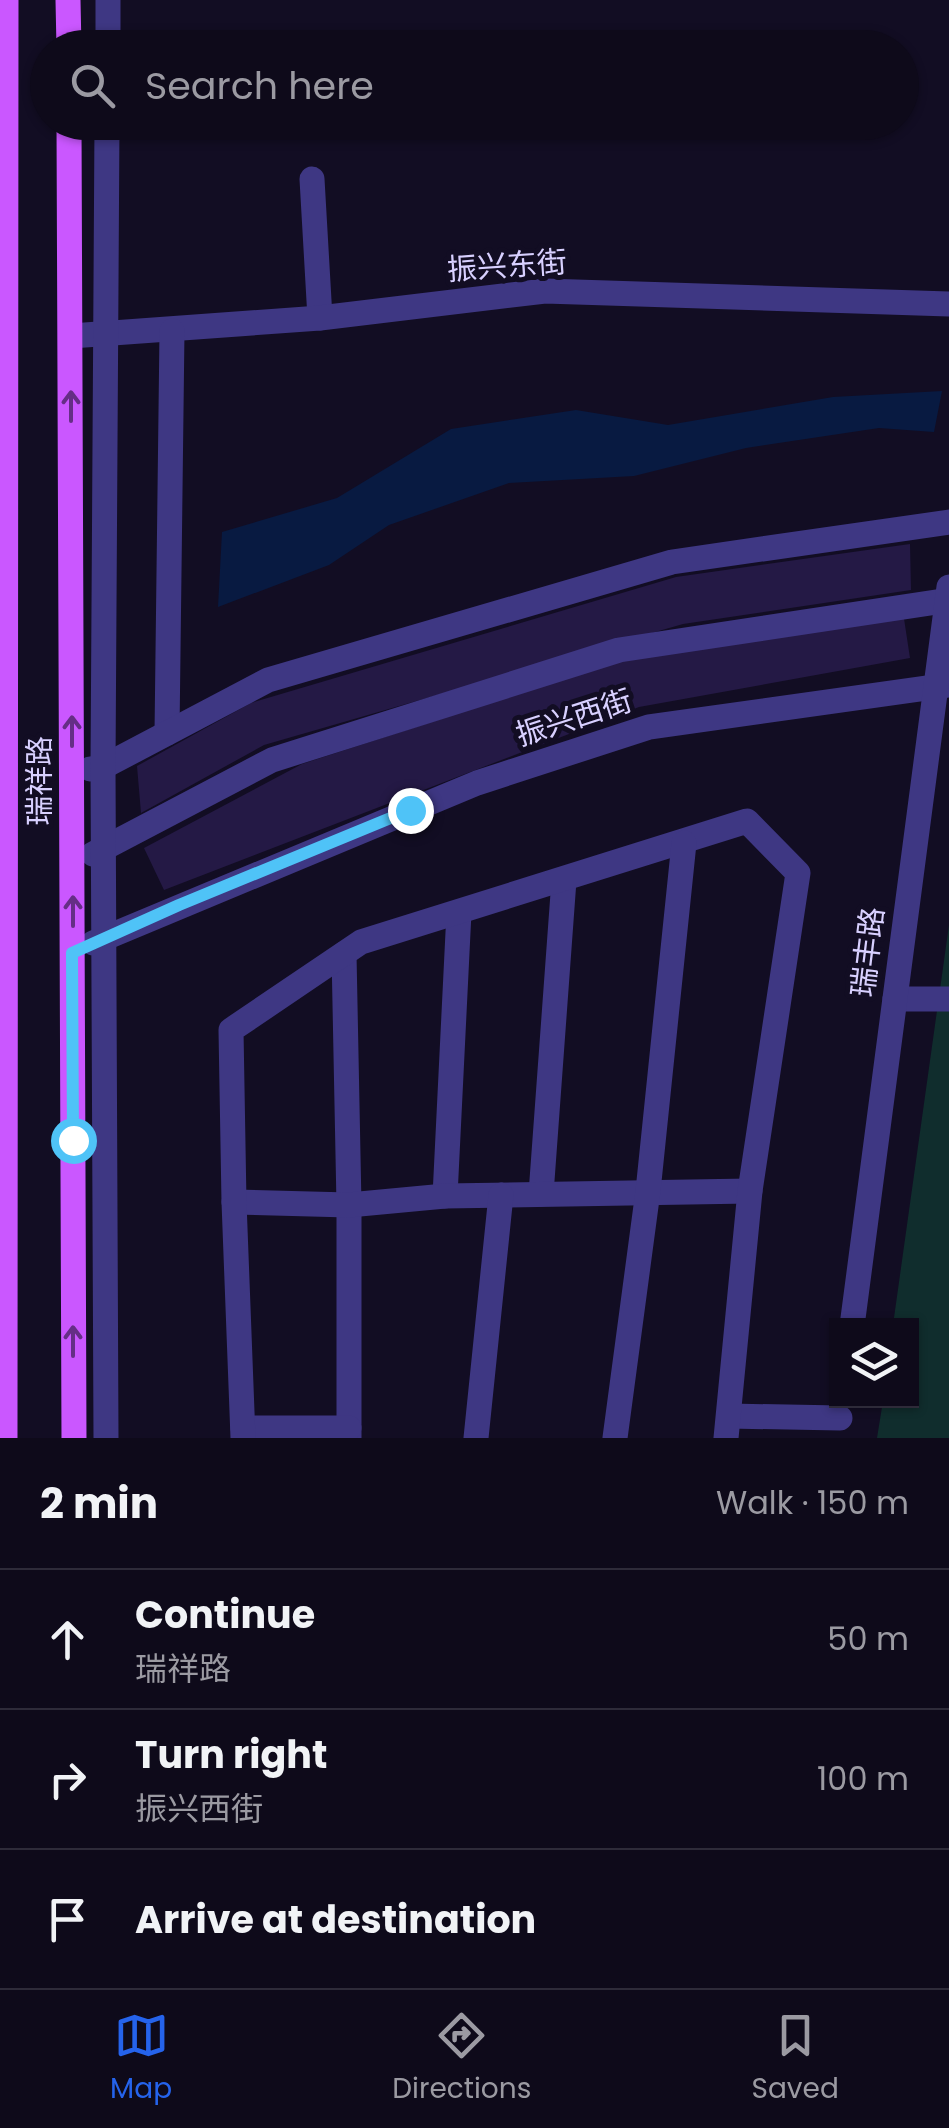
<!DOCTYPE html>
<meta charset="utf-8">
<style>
body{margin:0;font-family:Poppins,"Noto Sans SC",sans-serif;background:#171323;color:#f1f3f6}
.controls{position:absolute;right:30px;bottom:30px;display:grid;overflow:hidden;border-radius:0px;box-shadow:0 2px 8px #0004}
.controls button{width:90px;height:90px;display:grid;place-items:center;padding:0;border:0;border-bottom:2px solid #2e2b39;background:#0e0a1a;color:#f1f3f6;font:50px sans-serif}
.stop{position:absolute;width:30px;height:30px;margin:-22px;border:8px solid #4fc3f7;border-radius:50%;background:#fff}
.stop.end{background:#4fc3f7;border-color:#fff;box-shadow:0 2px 10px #0008}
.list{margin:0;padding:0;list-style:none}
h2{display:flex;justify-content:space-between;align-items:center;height:130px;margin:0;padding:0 40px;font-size:42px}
h2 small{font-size:32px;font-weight:400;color:#9b9aa2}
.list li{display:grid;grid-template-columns:65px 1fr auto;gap:30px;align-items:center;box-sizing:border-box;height:140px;padding:0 40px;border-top:2px solid #2e2b39}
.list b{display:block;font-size:38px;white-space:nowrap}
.list p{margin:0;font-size:32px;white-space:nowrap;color:#9b9aa2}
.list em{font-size:32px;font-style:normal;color:#9b9aa2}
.icon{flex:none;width:55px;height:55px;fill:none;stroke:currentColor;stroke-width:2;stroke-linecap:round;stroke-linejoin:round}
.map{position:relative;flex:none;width:949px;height:1438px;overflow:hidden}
.search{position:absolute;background:#0e0a1a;box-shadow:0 2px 8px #0004;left:30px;right:30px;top:30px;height:110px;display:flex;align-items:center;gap:25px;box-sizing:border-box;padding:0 35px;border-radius:55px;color:#9b9aa2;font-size:38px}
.sheet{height:550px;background:#0e0a1a}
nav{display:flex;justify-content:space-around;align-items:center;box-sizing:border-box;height:140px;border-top:2px solid #2e2b39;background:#0e0a1a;font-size:28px;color:#9b9aa2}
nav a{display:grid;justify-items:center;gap:5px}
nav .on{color:#2563eb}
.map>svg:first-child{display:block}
.green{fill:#102d2d}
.water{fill:#081a41}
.building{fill:#241945}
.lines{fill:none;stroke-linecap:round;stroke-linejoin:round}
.minor{stroke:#3e3783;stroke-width:25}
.major{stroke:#ca57ff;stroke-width:25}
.oneway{stroke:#652e86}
.route{stroke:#4fc3f7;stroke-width:12}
.labels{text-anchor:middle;stroke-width:10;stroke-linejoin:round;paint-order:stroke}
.street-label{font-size:30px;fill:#d8d0ff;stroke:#120d23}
</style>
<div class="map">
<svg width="949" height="1438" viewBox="0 0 949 1438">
<rect width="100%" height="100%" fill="#120d23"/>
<path class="green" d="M949,925V1438H877L883,1401L912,1400V1326L893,1325Z"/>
<path class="water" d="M942,391L934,432L879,428L746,448L634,476L509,483L389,525L329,565L218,607L222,532L337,498L451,429L576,410L668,425L833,397Z"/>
<g class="building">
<path d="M910,544L911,590L683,624L264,745L141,813L137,766L251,703L676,577Z"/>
<path d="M903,612L910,658L639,707L164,890L144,848L302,764L632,657Z"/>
</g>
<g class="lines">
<g class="minor">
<path d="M108,48V0"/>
<path d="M312,179L320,318"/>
<path d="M71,336L320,318L545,291L949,304"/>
<path d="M167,733L172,331"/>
<path d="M90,769L103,767L268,680L672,562L949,522"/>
<path d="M93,854L272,760L619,650L949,600"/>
<path d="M93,943L477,783L649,727L949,685"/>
<path d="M344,954L349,1205V1438"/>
<path d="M895,999H949"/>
<path d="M541,1194L564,880"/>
<path d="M445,1196L459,912"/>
<path d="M234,1202L349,1205L445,1196L750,1191"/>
<path d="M852,1326L949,587"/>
<path d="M729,1416L840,1418"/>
<path d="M243,1428H349"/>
<path d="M106,1438L103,767L107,122"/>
<path d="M243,1438L234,1202L231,1030L361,942L747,821L798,873L750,1191L726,1438"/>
<path d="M476,1438L501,1195"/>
<path d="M615,1438L648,1191L684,843"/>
</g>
<g class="major">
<path d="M68,0L69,48"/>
<path d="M69,122L74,1438"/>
<path d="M5,1438L6,0"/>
</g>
</g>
<defs><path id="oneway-shaft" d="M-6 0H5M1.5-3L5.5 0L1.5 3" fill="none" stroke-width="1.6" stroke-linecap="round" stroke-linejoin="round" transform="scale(2.5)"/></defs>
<g class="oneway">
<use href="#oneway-shaft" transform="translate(71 406) rotate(-90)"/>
<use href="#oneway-shaft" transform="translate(72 731) rotate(-90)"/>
<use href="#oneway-shaft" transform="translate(73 911) rotate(-90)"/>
<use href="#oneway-shaft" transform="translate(73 1341) rotate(-90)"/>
</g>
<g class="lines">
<path class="route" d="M73,1140L72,953L179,905L410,810"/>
</g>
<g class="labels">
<g class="street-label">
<text transform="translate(507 266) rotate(-4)" y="10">振兴东街</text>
<text transform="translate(574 718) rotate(-18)" y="10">振兴西街</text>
<text transform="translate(40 781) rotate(-90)" y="10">瑞祥路</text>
<text transform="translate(868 952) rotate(-83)" y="10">瑞丰路</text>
</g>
</g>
</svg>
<div class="controls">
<button><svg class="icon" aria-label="layers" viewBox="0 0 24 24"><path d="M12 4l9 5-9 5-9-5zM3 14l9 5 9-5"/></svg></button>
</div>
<div class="stop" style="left:73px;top:1140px"></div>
<div class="stop end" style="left:410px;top:810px"></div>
<div class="search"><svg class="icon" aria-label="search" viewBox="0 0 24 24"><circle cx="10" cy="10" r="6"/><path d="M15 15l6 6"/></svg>Search here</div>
</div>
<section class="sheet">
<h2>2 min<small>Walk · 150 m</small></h2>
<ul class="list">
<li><svg class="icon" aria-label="ahead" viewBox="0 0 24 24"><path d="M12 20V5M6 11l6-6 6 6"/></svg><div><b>Continue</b><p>瑞祥路</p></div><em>50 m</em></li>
<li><svg class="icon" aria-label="right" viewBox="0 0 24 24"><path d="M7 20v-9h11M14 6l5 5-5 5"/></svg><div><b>Turn right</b><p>振兴西街</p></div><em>100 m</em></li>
<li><svg class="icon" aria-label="arrive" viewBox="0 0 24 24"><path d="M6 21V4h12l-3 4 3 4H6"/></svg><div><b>Arrive at destination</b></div></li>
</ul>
</section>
<nav>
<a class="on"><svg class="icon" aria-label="map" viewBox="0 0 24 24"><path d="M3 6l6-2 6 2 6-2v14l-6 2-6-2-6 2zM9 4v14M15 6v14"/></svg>Map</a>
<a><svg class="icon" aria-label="directions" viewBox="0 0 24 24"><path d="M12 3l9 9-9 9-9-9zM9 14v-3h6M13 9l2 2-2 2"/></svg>Directions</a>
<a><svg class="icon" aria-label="saved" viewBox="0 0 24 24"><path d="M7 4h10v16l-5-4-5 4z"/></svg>Saved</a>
</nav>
